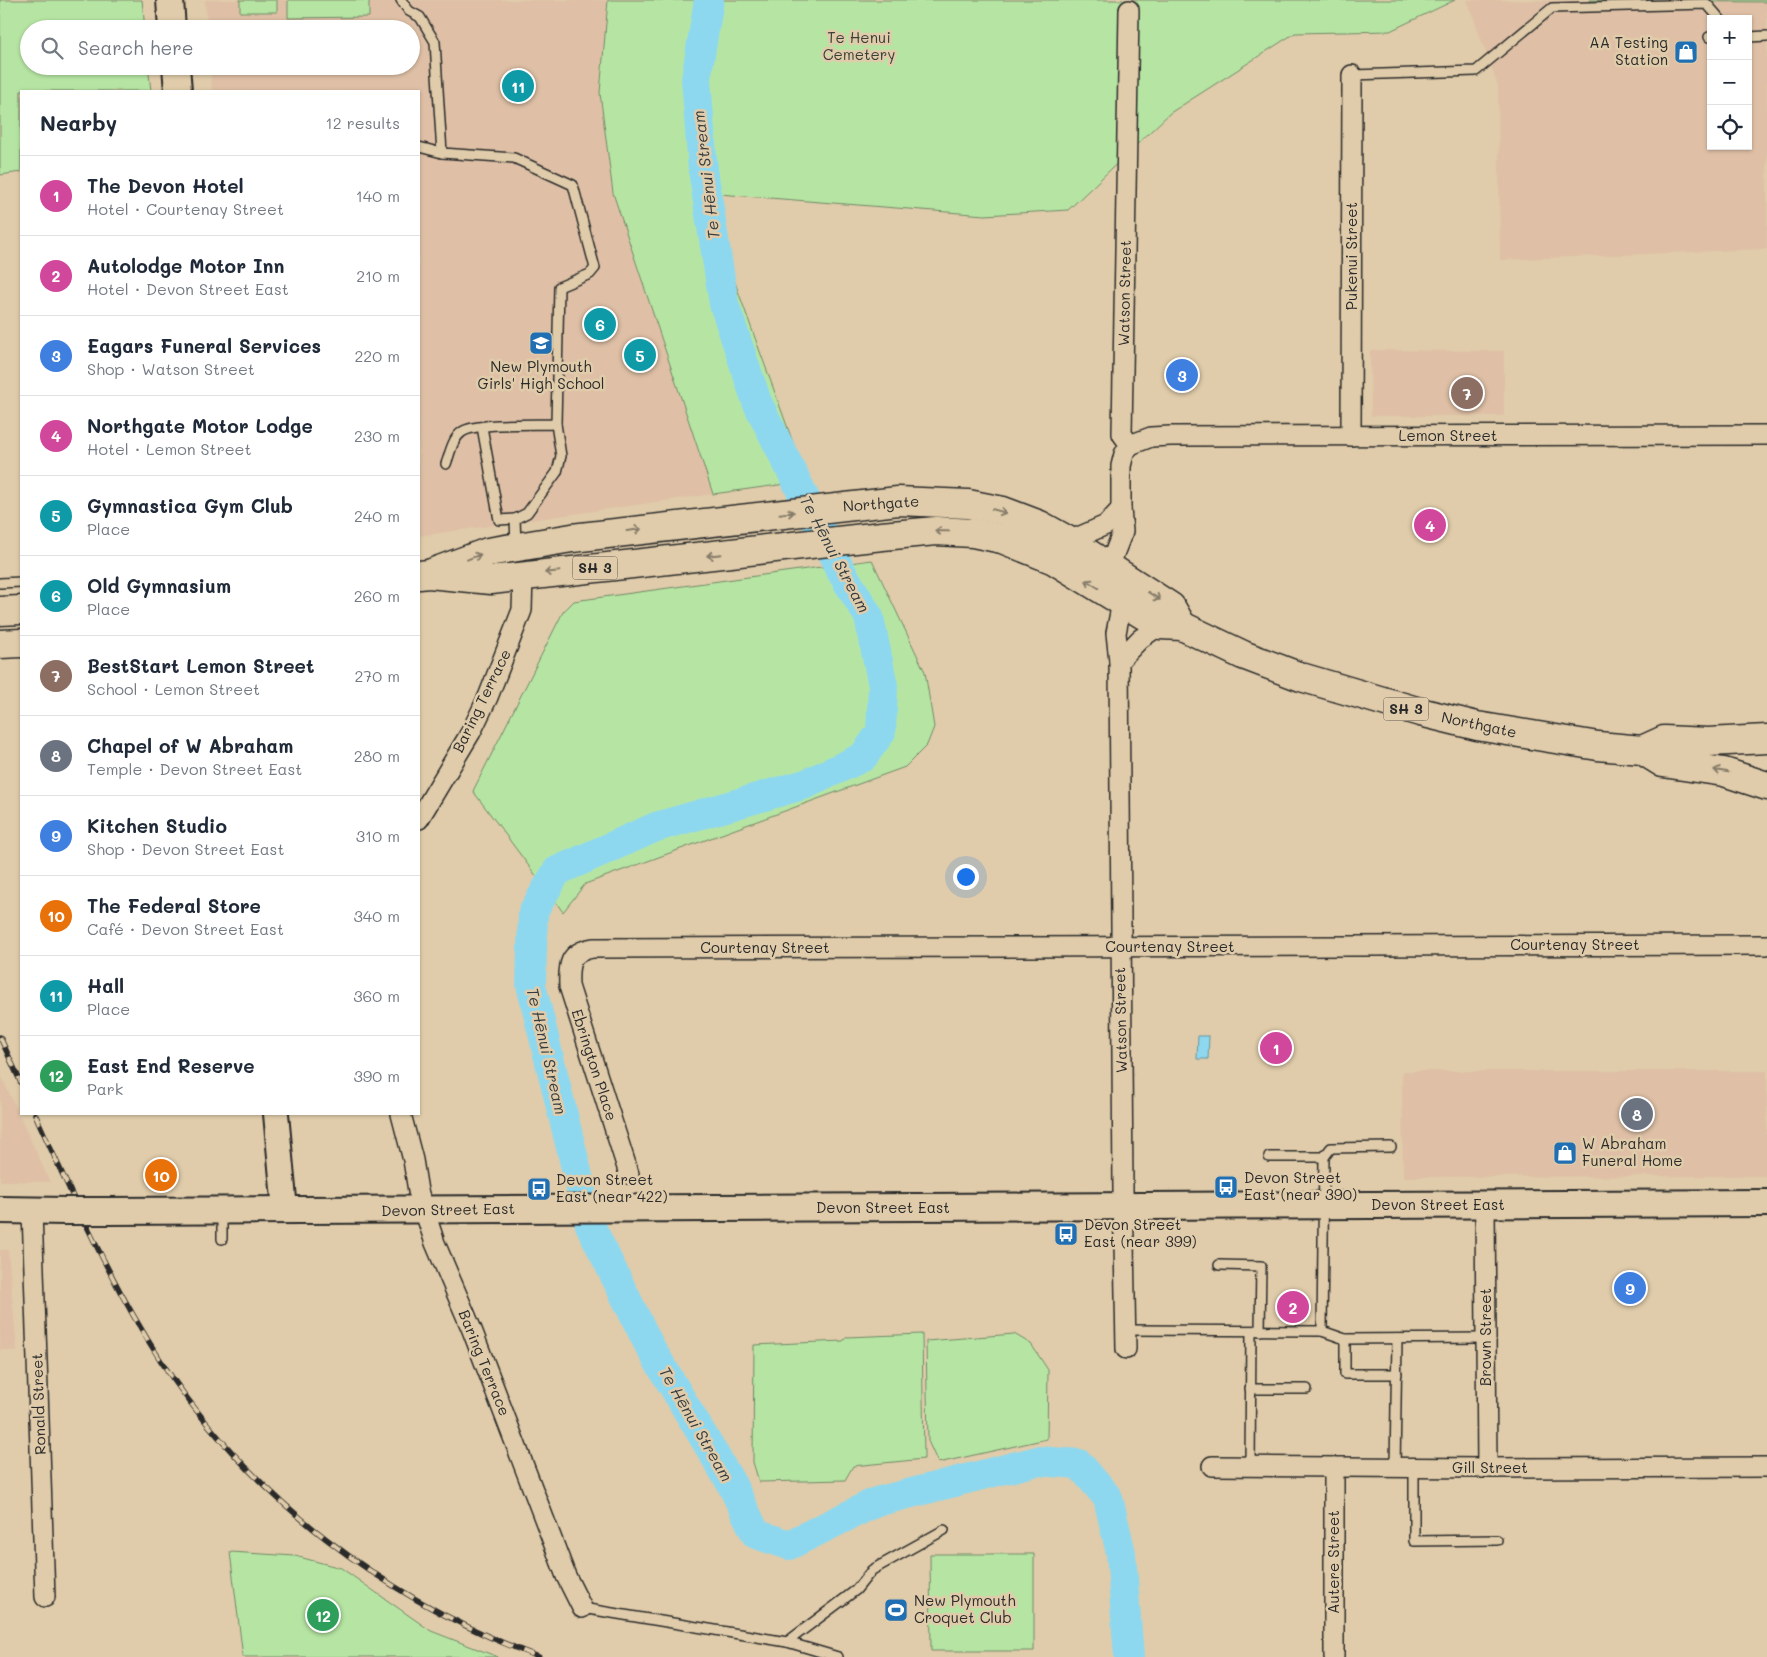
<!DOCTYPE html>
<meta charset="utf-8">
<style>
body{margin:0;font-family:Mali,sans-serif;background:#f2f2f3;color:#1f2937}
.controls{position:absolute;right:15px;top:15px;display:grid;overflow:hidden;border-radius:0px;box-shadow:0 1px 4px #0004}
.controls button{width:45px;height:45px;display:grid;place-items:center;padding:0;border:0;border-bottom:1px solid #e0e1e3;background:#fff;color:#1f2937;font:25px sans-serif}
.you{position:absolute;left:965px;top:876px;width:18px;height:18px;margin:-12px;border:4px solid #fff;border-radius:50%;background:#1a73e8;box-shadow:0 0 0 8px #1a73e833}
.badge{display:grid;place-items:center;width:32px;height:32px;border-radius:50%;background:#7c3aed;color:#fff;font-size:16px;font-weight:700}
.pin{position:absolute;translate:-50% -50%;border:2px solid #fff;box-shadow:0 1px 5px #0006}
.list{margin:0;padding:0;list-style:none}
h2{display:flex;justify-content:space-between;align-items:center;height:65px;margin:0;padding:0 20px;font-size:21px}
h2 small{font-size:16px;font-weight:400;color:#747a83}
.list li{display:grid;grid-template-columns:32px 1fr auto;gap:15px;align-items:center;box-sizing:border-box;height:80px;padding:0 20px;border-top:1px solid #e0e1e3}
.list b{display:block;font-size:19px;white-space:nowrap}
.list p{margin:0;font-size:16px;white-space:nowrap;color:#747a83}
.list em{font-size:16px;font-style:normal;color:#747a83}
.icon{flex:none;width:28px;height:28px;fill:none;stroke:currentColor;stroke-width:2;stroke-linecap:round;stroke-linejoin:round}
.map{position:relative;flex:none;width:1767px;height:1657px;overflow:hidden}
.search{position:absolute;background:#fff;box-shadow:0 1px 4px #0004;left:20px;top:20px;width:400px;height:55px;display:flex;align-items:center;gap:12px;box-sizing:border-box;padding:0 18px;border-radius:28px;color:#747a83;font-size:19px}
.panel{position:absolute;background:#fff;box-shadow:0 1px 4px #0004;left:20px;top:90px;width:400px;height:1025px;border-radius:0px}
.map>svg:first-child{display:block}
.built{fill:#dfc0a6;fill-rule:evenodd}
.green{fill:#b6e5a3;stroke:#708867}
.water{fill:#8ed8ef;stroke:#6693a1}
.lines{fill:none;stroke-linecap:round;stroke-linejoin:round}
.river{stroke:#8ed8ef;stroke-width:30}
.service-casing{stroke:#2b2b2b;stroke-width:12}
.minor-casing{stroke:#2b2b2b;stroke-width:22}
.tertiary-casing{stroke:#2b2b2b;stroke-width:28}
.secondary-casing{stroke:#2b2b2b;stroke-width:30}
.trunk-casing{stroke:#2b2b2b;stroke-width:31}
.service{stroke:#e0ccaa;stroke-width:9}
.minor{stroke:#e0ccaa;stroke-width:19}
.tertiary{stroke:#e0ccaa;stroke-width:24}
.secondary{stroke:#e0ccaa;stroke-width:26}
.trunk{stroke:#e0ccaa;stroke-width:28}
.rail-casing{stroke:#2b2b2b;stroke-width:5.5}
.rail{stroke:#e0ccaa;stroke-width:4;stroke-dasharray:11;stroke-linecap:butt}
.secondary-bridge-casing{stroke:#2b2b2b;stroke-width:30;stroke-linecap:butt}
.secondary-bridge{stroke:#e0ccaa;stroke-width:26}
.oneway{stroke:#867c6a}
.labels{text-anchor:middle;stroke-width:5;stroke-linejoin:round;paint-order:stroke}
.shield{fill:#e0ccaa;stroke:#615b51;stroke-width:1}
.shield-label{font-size:14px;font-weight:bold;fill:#2b2b2b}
.park-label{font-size:15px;fill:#393e37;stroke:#e0ccaa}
.poi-label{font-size:15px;fill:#2b2b2b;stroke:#e0ccaa;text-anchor:start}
.street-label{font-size:15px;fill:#2b2b2b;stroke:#e0ccaa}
.water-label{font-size:16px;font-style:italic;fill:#353c3f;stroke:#e0ccaa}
</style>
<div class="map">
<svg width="1767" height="1657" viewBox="0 0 1767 1657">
<rect width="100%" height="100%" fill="#e0ccaa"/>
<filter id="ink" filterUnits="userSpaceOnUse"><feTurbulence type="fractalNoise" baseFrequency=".02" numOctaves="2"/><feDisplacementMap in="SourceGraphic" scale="10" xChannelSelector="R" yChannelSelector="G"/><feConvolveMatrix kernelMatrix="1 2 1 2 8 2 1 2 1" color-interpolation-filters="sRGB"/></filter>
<g filter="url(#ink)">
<g class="built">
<path d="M205,0H608L600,93L613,193L713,494L419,536V91H212L210,66H411V29H207Z"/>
<path d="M1467,0L1767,2V249L1500,260L1498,86ZM1711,19H1748V146H1711Z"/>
<path d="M1370,350L1504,351V416H1371Z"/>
<path d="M1402,1071H1767V1176L1403,1177Z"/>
<path d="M0,1073L50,1182L0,1181Z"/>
<path d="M0,1250H8L17,1351L0,1350Z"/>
</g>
<g class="green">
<path d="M0,0H142L145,29H29V66H148L151,91H21V172L0,175Z"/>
<rect x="240" y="0" width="37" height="12"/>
<path d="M288,0H369V17L288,18Z"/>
<path d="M608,0H1455L1390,31L1295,33L1170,113L1068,210L985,215L706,193L738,291L807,481L713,494L613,193L600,93Z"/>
<path d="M1589,0H1767V2L1589,1Z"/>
<path d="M872,560L925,672L934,727L927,745L905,767L585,884L563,912L473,791L563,612L574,601Z"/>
<path d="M922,1334L924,1459L853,1466L845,1480L759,1482L753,1462L754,1345L843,1341L847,1337Z"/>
<path d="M1014,1334L1031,1344L1048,1370L1047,1439L938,1463L928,1441L926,1341Z"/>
<path d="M230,1552L295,1556L341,1568L431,1631L498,1657H243Z"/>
<path d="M930,1554H1034V1651H931Z"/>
</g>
<path class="water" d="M1198,1036H1209L1208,1059H1197Z"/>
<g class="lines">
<path class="river" d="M709,0L696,79L703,170L724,304L757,402L841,571L869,617L883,686L881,732L863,757L806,784L656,827L557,871L533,912L531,985L590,1225L650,1347L731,1483L756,1534L789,1545L876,1502L1037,1461L1079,1464L1108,1498L1121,1553L1129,1657"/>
<g class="service-casing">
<g id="service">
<path d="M401,0L409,11L420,17L435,42L442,153L514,158L573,185L595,268L590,274L559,287L556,424L561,456L557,472L527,513L515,519L516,545"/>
<path d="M1709,37H1711"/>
<path d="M1748,37L1767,36"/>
<path d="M1352,75L1476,71L1552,8L1707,4L1720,19"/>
<path d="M419,147L442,153"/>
<path d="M482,427L499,520L515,519"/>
<path d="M446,464C450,454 452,439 462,432C477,422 536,425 556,424"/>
<path d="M0,583L21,582"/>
<path d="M1269,1157H1324L1331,1148L1391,1147"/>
<path d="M222,1212V1239"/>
<path d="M1219,1265L1261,1266L1260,1331"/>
<path d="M1126,1330L1322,1331L1345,1339L1486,1338"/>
<path d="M1322,1331L1324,1157"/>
<path d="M1345,1339V1374H1397"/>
<path d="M1250,1389H1307"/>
<path d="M1250,1466L1251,1331"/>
<path d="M1395,1468L1397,1339"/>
<path d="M1414,1468V1541L1497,1540"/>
<path d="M582,1608L787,1642L856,1590L872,1570L944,1530"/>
<path d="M787,1642L838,1657"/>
</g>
</g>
<g class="minor-casing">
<g id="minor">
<path d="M1351,436L1352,75"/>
<path d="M1130,445L1151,437L1170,436L1767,435"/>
<path d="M1069,541L1106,525L1121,509"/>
<path d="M1109,567L1123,531L1121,509V466L1124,454L1130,445L1122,434L1129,10"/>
<path d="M1122,602L1116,633L1119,661L1123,1189L1126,1349"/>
<path d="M1119,661L1140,639L1160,625"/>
<path d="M419,819L471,732L488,697L522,610L523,576"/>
<path d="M401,1114L413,1160L418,1191L435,1243L472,1330L566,1576L582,1608"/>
<path d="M629,1174L569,986C568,964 569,952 593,948L1767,945"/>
<path d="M1485,1205L1487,1468"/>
<path d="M32,1211L45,1597"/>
<path d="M1212,1466L1487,1468L1767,1467"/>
<path d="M1334,1657V1467"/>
</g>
</g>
<g class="tertiary-casing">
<path id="tertiary" d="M276,1114L285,1210"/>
</g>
<g class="secondary-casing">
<g id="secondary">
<path d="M170,0L172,29"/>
<path d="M176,66L178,91"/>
<path d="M0,1210L66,1211"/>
<path d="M106,1211L1767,1203"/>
</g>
</g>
<g class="trunk-casing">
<g id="trunk">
<path d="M434,572L488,552L572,538L898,501L968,504L1003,511L1040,525L1069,541L1171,607L1182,626"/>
<path d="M419,575L429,574L491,580L882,536L936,531L973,533L1002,539L1054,560L1160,625L1182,626L1243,655L1301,677L1420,712L1477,726L1598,746L1642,750L1663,763L1724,772L1767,786"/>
<path d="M0,611L21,610"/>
<path d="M0,644L21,643"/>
<path d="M1642,750L1664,740L1708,742L1767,739"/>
</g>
</g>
<use href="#service" class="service"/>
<use href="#minor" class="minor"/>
<use href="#tertiary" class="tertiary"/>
<use href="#secondary" class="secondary"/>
<use href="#trunk" class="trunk"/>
<g class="rail-casing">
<g id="rail">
<path d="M0,1037L21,1083"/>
<path d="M35,1114C73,1197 111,1284 161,1361C250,1497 387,1601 539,1657"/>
</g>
</g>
<use href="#rail" class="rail"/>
<g class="secondary-bridge-casing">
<path id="secondary-bridge" d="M66,1211H106"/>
</g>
<use href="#secondary-bridge" class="secondary-bridge"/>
</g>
<defs><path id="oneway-shaft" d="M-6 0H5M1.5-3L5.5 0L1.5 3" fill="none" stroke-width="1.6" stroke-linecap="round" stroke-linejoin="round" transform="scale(1.25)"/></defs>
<g class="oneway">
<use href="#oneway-shaft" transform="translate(999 511) rotate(15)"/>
<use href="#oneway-shaft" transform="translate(787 513) rotate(-6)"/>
<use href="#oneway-shaft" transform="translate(634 530) rotate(-7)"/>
<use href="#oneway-shaft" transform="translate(942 531) rotate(-179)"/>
<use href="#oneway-shaft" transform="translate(714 555) rotate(174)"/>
<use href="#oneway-shaft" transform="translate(474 557) rotate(-21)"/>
<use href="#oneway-shaft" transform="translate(552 572) rotate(174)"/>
<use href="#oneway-shaft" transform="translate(1092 584) rotate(-148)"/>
<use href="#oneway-shaft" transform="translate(1154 596) rotate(33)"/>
<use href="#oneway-shaft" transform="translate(1721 771) rotate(-170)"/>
</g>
</g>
<defs>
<g id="shop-square" transform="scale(1.25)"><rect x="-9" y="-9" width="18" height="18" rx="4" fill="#1f6fb2" stroke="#e0ccaa"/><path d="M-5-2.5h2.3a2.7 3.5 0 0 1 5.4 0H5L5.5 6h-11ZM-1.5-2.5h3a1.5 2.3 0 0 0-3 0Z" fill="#fff"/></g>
<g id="school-square" transform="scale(1.25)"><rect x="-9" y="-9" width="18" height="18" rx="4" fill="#1f6fb2" stroke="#e0ccaa"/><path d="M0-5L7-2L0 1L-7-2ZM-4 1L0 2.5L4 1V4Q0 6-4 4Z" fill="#fff"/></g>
<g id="bus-square" transform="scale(1.25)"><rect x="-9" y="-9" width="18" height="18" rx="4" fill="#1f6fb2" stroke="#e0ccaa"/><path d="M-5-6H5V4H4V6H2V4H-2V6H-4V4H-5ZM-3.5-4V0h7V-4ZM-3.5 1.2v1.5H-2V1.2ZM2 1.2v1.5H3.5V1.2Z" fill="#fff"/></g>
<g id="stadium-square" transform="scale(1.25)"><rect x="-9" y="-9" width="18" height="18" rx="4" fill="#1f6fb2" stroke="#e0ccaa"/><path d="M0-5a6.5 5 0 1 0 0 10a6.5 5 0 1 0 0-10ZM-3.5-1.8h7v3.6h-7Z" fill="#fff"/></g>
</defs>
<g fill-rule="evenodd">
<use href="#shop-square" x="1686" y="52"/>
<use href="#school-square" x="541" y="343"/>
<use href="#shop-square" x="1565" y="1153"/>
<use href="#bus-square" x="1226" y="1187"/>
<use href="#bus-square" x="539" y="1189"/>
<use href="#bus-square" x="1066" y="1234"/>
<use href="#stadium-square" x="896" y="1610"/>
</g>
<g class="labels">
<g class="shield">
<rect x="572.5" y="556.5" width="45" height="23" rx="4"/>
<rect x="1383.5" y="697.5" width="45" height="23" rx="4"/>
</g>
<g class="shield-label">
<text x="595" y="573">SH 3</text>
<text x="1406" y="714">SH 3</text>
</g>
<g class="park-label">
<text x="859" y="43">Te Henui<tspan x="859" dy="17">Cemetery</tspan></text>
</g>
<g class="poi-label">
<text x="1668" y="48" text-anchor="end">AA Testing<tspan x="1668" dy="17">Station</tspan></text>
<text x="541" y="372" text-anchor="middle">New Plymouth<tspan x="541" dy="17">Girls' High School</tspan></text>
<text x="1582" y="1149">W Abraham<tspan x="1582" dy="17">Funeral Home</tspan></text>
<text x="1244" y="1183">Devon Street<tspan x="1244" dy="17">East (near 390)</tspan></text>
<text x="556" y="1185">Devon Street<tspan x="556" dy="17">East (near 422)</tspan></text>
<text x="1084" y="1230">Devon Street<tspan x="1084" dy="17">East (near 399)</tspan></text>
<text x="914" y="1606">New Plymouth<tspan x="914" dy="17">Croquet Club</tspan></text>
</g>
<g class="street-label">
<text transform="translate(1352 256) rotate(-90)" y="5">Pukenui Street</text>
<text transform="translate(1125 293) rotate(-89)" y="5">Watson Street</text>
<text x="1448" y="441">Lemon Street</text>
<text transform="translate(881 504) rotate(-4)" y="5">Northgate</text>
<text transform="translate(482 701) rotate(-64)" y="5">Baring Terrace</text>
<text transform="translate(1479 725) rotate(12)" y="5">Northgate</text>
<text x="1575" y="950">Courtenay Street</text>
<text x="1170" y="952">Courtenay Street</text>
<text x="765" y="953">Courtenay Street</text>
<text transform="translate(1121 1020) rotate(-91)" y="5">Watson Street</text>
<text transform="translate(594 1065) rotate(72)" y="5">Ebrington Place</text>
<text x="1438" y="1210">Devon Street East</text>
<text x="883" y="1213">Devon Street East</text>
<text transform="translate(448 1210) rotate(-1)" y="5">Devon Street East</text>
<text transform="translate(1486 1337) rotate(-90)" y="5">Brown Street</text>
<text transform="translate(484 1363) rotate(68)" y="5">Baring Terrace</text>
<text transform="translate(39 1404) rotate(-92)" y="5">Ronald Street</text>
<text x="1490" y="1473">Gill Street</text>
<text transform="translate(1334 1562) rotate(-90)" y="5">Autere Street</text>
</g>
<g class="water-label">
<text transform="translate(706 175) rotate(-97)" y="6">Te Hēnui Stream</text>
<text transform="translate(835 554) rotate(62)" y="6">Te Hēnui Stream</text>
<text transform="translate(547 1051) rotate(77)" y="6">Te Hēnui Stream</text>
<text transform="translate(696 1424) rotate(60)" y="6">Te Hēnui Stream</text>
</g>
</g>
</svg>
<div class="controls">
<button>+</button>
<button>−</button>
<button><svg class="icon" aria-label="locate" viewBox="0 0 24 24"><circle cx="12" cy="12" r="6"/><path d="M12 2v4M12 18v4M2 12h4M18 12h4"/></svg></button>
</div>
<div class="you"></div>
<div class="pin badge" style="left:1276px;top:1048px;background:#d1479c">1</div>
<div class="pin badge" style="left:1293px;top:1307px;background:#d1479c">2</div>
<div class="pin badge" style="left:1182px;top:375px;background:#3f7fe0">3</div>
<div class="pin badge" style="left:1430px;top:525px;background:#d1479c">4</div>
<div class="pin badge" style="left:640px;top:355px;background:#0f9aa8">5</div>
<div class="pin badge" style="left:600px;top:324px;background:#0f9aa8">6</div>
<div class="pin badge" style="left:1467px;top:393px;background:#8d6e63">7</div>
<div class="pin badge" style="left:1637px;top:1114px;background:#6b7280">8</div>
<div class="pin badge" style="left:1630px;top:1288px;background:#3f7fe0">9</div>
<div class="pin badge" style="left:161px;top:1175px;background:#e8710a">10</div>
<div class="pin badge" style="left:518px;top:86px;background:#0f9aa8">11</div>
<div class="pin badge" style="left:323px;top:1615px;background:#2e9e5b">12</div>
<div class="search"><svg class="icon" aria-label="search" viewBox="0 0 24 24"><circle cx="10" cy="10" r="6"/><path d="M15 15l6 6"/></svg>Search here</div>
<section class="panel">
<h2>Nearby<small>12 results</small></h2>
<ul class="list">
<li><span class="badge" style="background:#d1479c">1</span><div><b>The Devon Hotel</b><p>Hotel · Courtenay Street</p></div><em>140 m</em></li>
<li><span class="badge" style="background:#d1479c">2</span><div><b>Autolodge Motor Inn</b><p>Hotel · Devon Street East</p></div><em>210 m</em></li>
<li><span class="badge" style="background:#3f7fe0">3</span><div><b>Eagars Funeral Services</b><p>Shop · Watson Street</p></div><em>220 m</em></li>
<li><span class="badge" style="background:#d1479c">4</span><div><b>Northgate Motor Lodge</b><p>Hotel · Lemon Street</p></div><em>230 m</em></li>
<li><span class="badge" style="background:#0f9aa8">5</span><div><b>Gymnastica Gym Club</b><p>Place</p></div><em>240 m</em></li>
<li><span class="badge" style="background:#0f9aa8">6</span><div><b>Old Gymnasium</b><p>Place</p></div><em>260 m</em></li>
<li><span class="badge" style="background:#8d6e63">7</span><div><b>BestStart Lemon Street</b><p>School · Lemon Street</p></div><em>270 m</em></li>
<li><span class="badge" style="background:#6b7280">8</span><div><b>Chapel of W Abraham</b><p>Temple · Devon Street East</p></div><em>280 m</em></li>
<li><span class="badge" style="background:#3f7fe0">9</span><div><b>Kitchen Studio</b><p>Shop · Devon Street East</p></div><em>310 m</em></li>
<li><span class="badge" style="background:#e8710a">10</span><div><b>The Federal Store</b><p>Café · Devon Street East</p></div><em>340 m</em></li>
<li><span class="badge" style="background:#0f9aa8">11</span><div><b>Hall</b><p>Place</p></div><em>360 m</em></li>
<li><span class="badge" style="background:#2e9e5b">12</span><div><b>East End Reserve</b><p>Park</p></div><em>390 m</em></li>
</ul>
</section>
</div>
